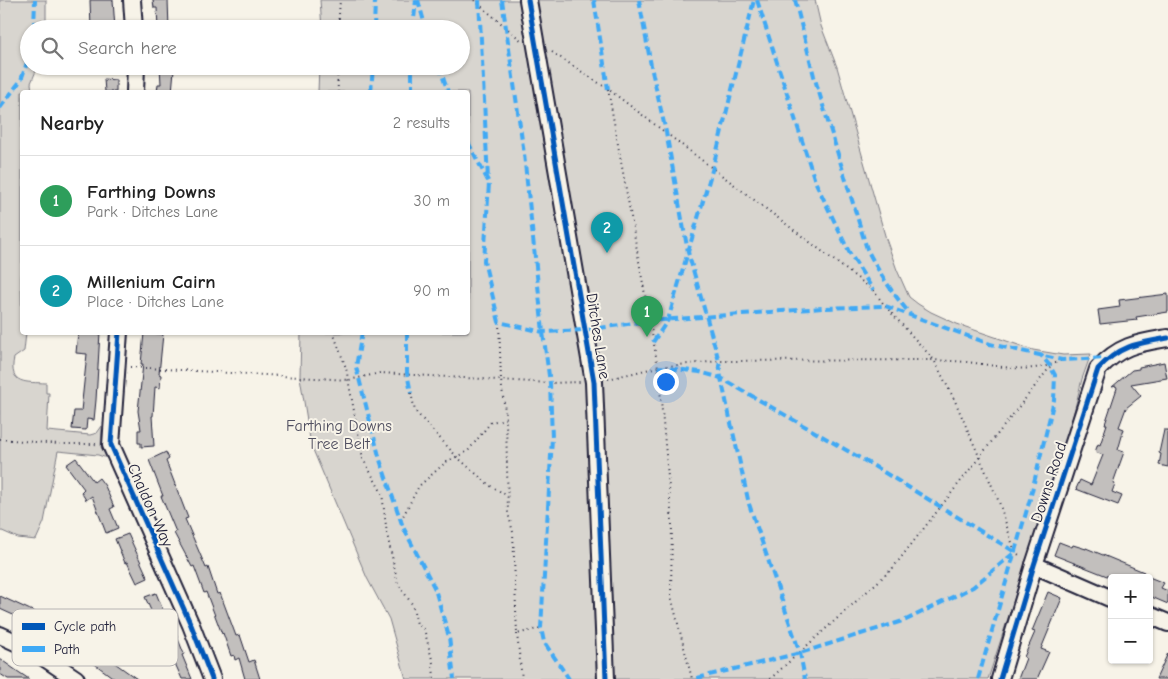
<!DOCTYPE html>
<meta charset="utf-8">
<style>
body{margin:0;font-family:"Comic Neue",sans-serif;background:#f6f6f6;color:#222}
.controls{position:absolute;right:15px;bottom:15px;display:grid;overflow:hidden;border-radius:5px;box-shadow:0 1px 4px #0004}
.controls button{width:45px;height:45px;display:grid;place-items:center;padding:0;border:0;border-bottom:1px solid #e0e0e0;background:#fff;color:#222;font:25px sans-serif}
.you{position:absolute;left:665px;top:381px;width:18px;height:18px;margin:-12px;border:4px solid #fff;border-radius:50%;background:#1a73e8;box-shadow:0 0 0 8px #1a73e833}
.badge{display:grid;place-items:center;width:32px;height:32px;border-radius:50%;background:#1f6fb2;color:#fff;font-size:16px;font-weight:700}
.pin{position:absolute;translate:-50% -41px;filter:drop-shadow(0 1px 2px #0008)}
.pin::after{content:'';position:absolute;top:26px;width:18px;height:15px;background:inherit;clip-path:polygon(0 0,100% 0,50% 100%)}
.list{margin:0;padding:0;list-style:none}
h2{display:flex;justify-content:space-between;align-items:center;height:65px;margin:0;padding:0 20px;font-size:21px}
h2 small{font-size:16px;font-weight:400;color:#767676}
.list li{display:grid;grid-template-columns:32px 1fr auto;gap:15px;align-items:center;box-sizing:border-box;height:90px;padding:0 20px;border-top:1px solid #e0e0e0}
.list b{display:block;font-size:19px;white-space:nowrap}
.list p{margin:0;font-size:16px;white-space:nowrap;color:#767676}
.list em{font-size:16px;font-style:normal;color:#767676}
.icon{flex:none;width:28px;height:28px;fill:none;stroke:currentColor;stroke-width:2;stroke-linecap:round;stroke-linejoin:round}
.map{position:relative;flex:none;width:1168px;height:679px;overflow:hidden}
.search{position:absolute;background:#fff;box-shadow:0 1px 4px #0004;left:20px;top:20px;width:450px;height:55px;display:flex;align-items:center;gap:12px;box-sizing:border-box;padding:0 18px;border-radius:28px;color:#767676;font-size:19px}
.panel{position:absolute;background:#fff;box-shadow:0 1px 4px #0004;left:20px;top:90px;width:450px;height:245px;border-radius:5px}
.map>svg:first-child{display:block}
.green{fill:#d8d5cf;stroke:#7d7c85}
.building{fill:#c2bfbd;stroke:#22223b}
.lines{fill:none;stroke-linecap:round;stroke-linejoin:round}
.minor-casing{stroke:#22223b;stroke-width:20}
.path{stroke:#22223b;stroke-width:2;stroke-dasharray:1 4;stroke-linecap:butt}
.minor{stroke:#f7f3e8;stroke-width:16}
.quiet{stroke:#3fa9f5;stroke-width:4;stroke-dasharray:8 4;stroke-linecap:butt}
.cycleway-casing{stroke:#f7f3e8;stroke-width:8}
.cycleway{stroke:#0057b8;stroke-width:5}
.labels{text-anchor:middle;stroke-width:4;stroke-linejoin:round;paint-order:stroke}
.street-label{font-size:16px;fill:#22223b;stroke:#f7f3e8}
.park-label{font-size:16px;fill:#504f60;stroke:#f7f3e8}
.key{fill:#f7f3e8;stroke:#b7b4b4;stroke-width:1}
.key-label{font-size:14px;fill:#22223b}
</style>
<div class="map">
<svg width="1168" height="679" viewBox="0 0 1168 679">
<rect width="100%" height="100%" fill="#f7f3e8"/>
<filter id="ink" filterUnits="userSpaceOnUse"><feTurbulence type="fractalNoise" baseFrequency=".02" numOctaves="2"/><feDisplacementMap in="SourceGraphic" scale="10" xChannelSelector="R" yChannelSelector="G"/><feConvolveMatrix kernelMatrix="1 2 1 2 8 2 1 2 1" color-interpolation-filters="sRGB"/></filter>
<g filter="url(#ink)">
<g class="green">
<path d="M0,0H46V29H29V66H38L31,83L32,92H22V268L21,278L22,332L26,333L24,351L14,358C8,385 27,382 46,383V393H49L47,431L90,435L97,433L102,426L101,447L107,458L98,455L58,451L44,522L36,540L18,538L0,530Z"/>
<path d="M320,0H815L821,26L837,67L886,239L897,270L909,297L918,304L931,312L957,324L1033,350L1063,355L1091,354L1082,379L1061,465L1027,560L988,679H406L389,619L367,578L311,445L300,377L301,333L468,332V92H318L319,66H461V29H322Z"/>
</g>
<g class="building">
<path d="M90,0H113L115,29H91Z"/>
<path d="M153,0H168L169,29H158L157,8H154Z"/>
<path d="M160,66H172V70H174L172,92H157L158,84H161Z"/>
<path d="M104,79L116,80V92H105Z"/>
<path d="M1168,294V312L1136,317L1137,320L1100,324L1098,310L1120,307L1119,300Z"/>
<path d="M78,332H100L96,400L94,420L87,419L86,430L72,429L74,411H81L87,354L76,353Z"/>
<path d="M144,333L163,334L159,374L161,375L160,388L155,387L153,416H152L154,446L141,447V443H138V430H141L138,411L143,364H141Z"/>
<path d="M1164,362L1167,378L1131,384L1141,396L1126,408L1119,427L1124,429L1118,450L1124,452L1113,483L1115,484L1112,492L1122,496L1118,505L1076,489L1080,480L1091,485L1103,455L1095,452L1098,444L1100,445L1107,424H1105L1117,388L1116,386L1112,387L1132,370L1139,369V367Z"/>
<path d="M1164,430H1168V467L1159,465L1161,454L1159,453Z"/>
<path d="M166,452L169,459L166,461L188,518L185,519L206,568L208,567L217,594L220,593L236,636L240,635L249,662L254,660L260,679H245L239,658L235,660L234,655L231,656L223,633L222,634L206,592L204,593L194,566L192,567L174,533L176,532L161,496H163L149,460Z"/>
<path d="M76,458L94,482L99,478L105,486L114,507L110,509L118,528L106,533L92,496L86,500L81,492L84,489L66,465Z"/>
<path d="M128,534L148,578L137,583L127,562L125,563L115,539Z"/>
<path d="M1059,542L1072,547L1073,545L1086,549V548L1144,572L1141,578H1112L1054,555Z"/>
<path d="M1149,577L1164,583L1161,588L1168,591V604L1149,596Z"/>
<path d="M1048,592L1062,598L1041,649L1049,652L1037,679H1018L1026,658L1024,657L1035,632L1032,631Z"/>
<path d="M156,593L167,620L157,624L145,597Z"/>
<path d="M0,596L52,620L53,619L66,626L113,659L112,661L137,679H115L69,645L44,629L0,609Z"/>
<path d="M176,634L184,654L182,655L192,679H182L164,639Z"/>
<path d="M1168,653V679H1156Z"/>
<path d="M0,659L17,671L29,679H8L0,674Z"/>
</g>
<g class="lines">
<g class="minor-casing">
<g id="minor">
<path d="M132,0L134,29"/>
<path d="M528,0L594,382L606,679"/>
<path d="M135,92L136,66"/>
<path d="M119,332L111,445L191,625L212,679"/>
<path d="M1034,565L1112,599"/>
<path d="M1149,615L1168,623"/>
<path d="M0,635L33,650L76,679"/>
<path d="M1000,679L1034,565L1098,369C1120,345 1138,343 1168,338"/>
</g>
</g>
<g class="path">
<path d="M474,0L522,41"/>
<path d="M338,29L340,0"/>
<path d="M552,52L608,89L873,290L885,306L934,360L955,401L999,502L1015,552L1022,557"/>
<path d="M337,66L338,92"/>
<path d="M608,89L658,367L672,521L671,596L692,679"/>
<path d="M499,322L501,380L506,419L508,513L513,532L517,634L541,628"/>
<path d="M333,332L346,368L363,459L382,493L387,534L398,584L412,604L417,624L424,629L433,663L434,679"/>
<path d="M130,367L349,380L380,373L550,383L581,382"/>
<path d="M608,379L658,367L719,361L934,360C945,361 955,361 966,362C997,365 1032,376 1062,360"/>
<path d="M411,393L415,411L457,457L489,485L508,496"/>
<path d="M0,439L58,444H95L99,445"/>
<path d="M401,520L419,486L446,462L468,451L491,422L506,419"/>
<path d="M517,634L522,679"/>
<path d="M770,679L892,569L1050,367"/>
</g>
<use href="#minor" class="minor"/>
<g class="quiet">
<path d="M418,0L426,29"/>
<path d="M479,0L488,180"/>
<path d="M502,0L524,154L543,332L550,383L552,438L541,628L544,642L569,679"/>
<path d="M594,0L608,89"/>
<path d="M639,0L652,71L666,132L688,252L719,361L721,378L749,504L800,653L805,679"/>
<path d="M757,0L815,181L849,252L873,290"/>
<path d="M795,0L814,76L867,249C879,273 893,294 910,314"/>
<path d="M34,29L35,0"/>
<path d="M374,29L375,0"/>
<path d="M413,29L416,0"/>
<path d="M439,66L448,92"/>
<path d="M371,92L373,66"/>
<path d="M412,92V66"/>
<path d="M0,108L21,80L29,57"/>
<path d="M468,142L489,183L484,261L499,322L543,332L585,330L648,321L823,308L885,306L990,344L1062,360L1109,358"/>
<path d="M362,332L356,367L363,394L380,460L403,527L435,589L449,637L454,679"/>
<path d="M407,332V373L411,393"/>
<path d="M653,342L668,320L713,167L754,0"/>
<path d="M658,367L700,372L721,378L872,465L1015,552L973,587L906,620L800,653L693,679"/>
<path d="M978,679L1030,499L1054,400L1055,375L1050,366L1041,355"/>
</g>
<g class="cycleway-casing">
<g id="cycleway">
<path d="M528,0L594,382L606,679"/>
<path d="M119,332L111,445L191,625L212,679"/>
<path d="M1000,679L1034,565L1098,369C1120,345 1138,343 1168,338"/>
</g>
</g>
<use href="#cycleway" class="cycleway"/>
</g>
</g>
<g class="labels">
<g class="street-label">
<text transform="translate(599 336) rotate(81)" y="6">Ditches Lane</text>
<text transform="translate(1048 482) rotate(-72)" y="6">Downs Road</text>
<text transform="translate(151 505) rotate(66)" y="6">Chaldon Way</text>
</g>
<g class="park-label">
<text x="339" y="431">Farthing Downs<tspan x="339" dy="18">Tree Belt</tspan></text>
</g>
</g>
<rect x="12" y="609" width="166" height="57" rx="8" class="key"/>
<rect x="22" y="623" width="23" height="7" fill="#0057b8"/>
<rect x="22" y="646" width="23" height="6" fill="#3fa9f5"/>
<g class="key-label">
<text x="54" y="631">Cycle path</text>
<text x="54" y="654">Path</text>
</g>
</svg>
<div class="controls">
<button>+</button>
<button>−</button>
</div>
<div class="you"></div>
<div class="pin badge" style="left:647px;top:337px;background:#2e9e5b">1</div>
<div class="pin badge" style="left:607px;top:253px;background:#0f9aa8">2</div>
<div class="search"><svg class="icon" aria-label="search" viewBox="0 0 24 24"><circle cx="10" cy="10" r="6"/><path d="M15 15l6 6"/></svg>Search here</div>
<section class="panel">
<h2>Nearby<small>2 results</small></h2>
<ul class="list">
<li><span class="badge" style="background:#2e9e5b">1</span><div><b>Farthing Downs</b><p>Park · Ditches Lane</p></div><em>30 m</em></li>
<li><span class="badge" style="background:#0f9aa8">2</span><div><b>Millenium Cairn</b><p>Place · Ditches Lane</p></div><em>90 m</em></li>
</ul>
</section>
</div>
